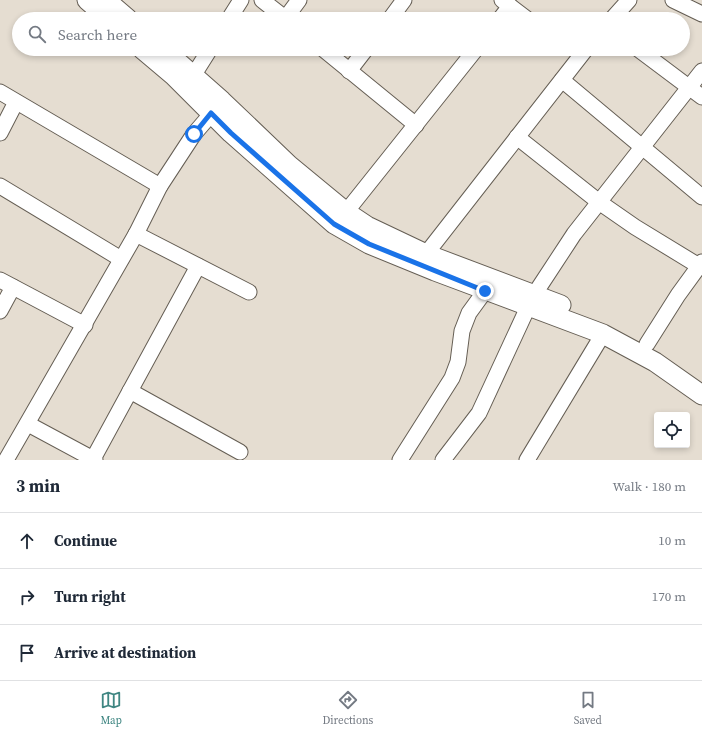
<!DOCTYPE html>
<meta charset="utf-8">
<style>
body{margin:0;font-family:"Source Serif 4",serif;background:#f2f2f3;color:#1f2937}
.controls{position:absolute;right:12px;bottom:12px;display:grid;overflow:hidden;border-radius:4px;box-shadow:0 2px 6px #0003}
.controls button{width:36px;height:36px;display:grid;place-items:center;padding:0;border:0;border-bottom:1px solid #e0e1e3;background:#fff;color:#1f2937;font:20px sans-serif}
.stop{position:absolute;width:12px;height:12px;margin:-9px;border:3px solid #1a73e8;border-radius:50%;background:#fff}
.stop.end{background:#1a73e8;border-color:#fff;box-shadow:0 1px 4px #0008}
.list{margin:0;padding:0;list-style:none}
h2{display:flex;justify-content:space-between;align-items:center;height:52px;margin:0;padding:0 16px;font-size:17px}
h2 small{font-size:13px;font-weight:400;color:#747a83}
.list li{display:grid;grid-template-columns:26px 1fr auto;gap:12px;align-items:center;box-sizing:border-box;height:56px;padding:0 16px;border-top:1px solid #e0e1e3}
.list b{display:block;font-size:15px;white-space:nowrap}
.list em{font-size:13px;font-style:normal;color:#747a83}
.icon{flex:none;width:22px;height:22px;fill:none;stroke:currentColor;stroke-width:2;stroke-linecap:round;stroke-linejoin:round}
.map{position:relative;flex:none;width:702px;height:460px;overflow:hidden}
.search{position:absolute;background:#fff;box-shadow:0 2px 6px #0003;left:12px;right:12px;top:12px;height:44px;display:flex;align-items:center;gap:10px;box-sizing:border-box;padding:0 14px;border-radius:22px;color:#747a83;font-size:15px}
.sheet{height:220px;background:#fff}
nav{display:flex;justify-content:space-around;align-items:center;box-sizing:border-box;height:56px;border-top:1px solid #e0e1e3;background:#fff;font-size:11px;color:#747a83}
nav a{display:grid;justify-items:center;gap:2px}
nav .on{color:#3f8682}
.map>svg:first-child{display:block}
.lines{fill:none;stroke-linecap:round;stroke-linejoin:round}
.minor-casing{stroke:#655e54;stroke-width:17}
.tertiary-casing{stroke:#655e54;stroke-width:21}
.minor{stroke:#fff;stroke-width:15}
.tertiary{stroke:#fff;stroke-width:19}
.route{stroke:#1a73e8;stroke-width:5}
</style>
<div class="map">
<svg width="702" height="460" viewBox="0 0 702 460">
<rect width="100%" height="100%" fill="#e5ddd1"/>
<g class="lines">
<g class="minor-casing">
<g id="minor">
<path d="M262,0L286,19"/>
<path d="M502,0L527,19"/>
<path d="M673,0L702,14"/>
<path d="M229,19L241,0"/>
<path d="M285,19L299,0"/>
<path d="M390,19L404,0"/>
<path d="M500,19L510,6"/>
<path d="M612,19L629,0"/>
<path d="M323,49L416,125"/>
<path d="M638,49L702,97"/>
<path d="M349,71L366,49"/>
<path d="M193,76L210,49"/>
<path d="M562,80L702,197"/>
<path d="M0,92L160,186"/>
<path d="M0,133L16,102"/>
<path d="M517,137L599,202L635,227L699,266"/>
<path d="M0,186L121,259"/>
<path d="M346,212L476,49"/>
<path d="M136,234L249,292"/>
<path d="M426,254L586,49"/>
<path d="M0,280L85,325"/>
<path d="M534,295L574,234L702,71"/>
<path d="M0,311L13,287"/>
<path d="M647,344L678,295L702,262"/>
<path d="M130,391L240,452"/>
<path d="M28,424L95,460"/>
<path d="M93,459L198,266"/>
<path d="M6,460L136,234L160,186L194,134L219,105"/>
<path d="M400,460L452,378L458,362L462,331L469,313L485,291"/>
<path d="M443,460L479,413L528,307"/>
<path d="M527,460L603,334"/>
</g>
</g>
<g class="tertiary-casing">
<g id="tertiary">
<path d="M87,0L109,19"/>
<path d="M106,0L128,19"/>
<path d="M142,49L174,76L231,133L334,224L369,244L435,271L603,334L655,362L702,395"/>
<path d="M163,49L222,101L289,165L346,212L367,226L426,254L561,305"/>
</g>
</g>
<use href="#minor" class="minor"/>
<use href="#tertiary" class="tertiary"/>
</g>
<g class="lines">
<path class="route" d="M194,134L211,113L231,133L334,224L369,244L485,291"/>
</g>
</svg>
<div class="controls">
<button><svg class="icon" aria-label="locate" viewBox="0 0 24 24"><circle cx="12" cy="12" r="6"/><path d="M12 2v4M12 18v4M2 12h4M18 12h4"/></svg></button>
</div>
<div class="stop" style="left:194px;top:134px"></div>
<div class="stop end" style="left:485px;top:291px"></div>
<div class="search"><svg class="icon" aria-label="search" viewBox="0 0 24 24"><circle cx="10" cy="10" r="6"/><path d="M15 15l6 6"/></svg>Search here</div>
</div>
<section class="sheet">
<h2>3 min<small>Walk · 180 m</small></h2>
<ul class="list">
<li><svg class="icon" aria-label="ahead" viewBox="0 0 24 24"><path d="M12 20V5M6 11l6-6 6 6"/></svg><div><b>Continue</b></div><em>10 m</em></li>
<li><svg class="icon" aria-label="right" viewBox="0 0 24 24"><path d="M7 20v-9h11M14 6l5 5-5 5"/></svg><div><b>Turn right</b></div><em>170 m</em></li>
<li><svg class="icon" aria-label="arrive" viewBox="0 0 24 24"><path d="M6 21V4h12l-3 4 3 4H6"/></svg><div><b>Arrive at destination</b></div></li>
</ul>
</section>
<nav>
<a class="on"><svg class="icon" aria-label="map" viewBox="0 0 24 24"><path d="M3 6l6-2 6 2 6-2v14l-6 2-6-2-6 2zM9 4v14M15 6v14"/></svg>Map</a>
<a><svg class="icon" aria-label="directions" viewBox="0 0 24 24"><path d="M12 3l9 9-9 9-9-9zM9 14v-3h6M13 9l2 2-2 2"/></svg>Directions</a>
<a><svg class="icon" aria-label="saved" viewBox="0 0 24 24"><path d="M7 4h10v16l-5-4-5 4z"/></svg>Saved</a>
</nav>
